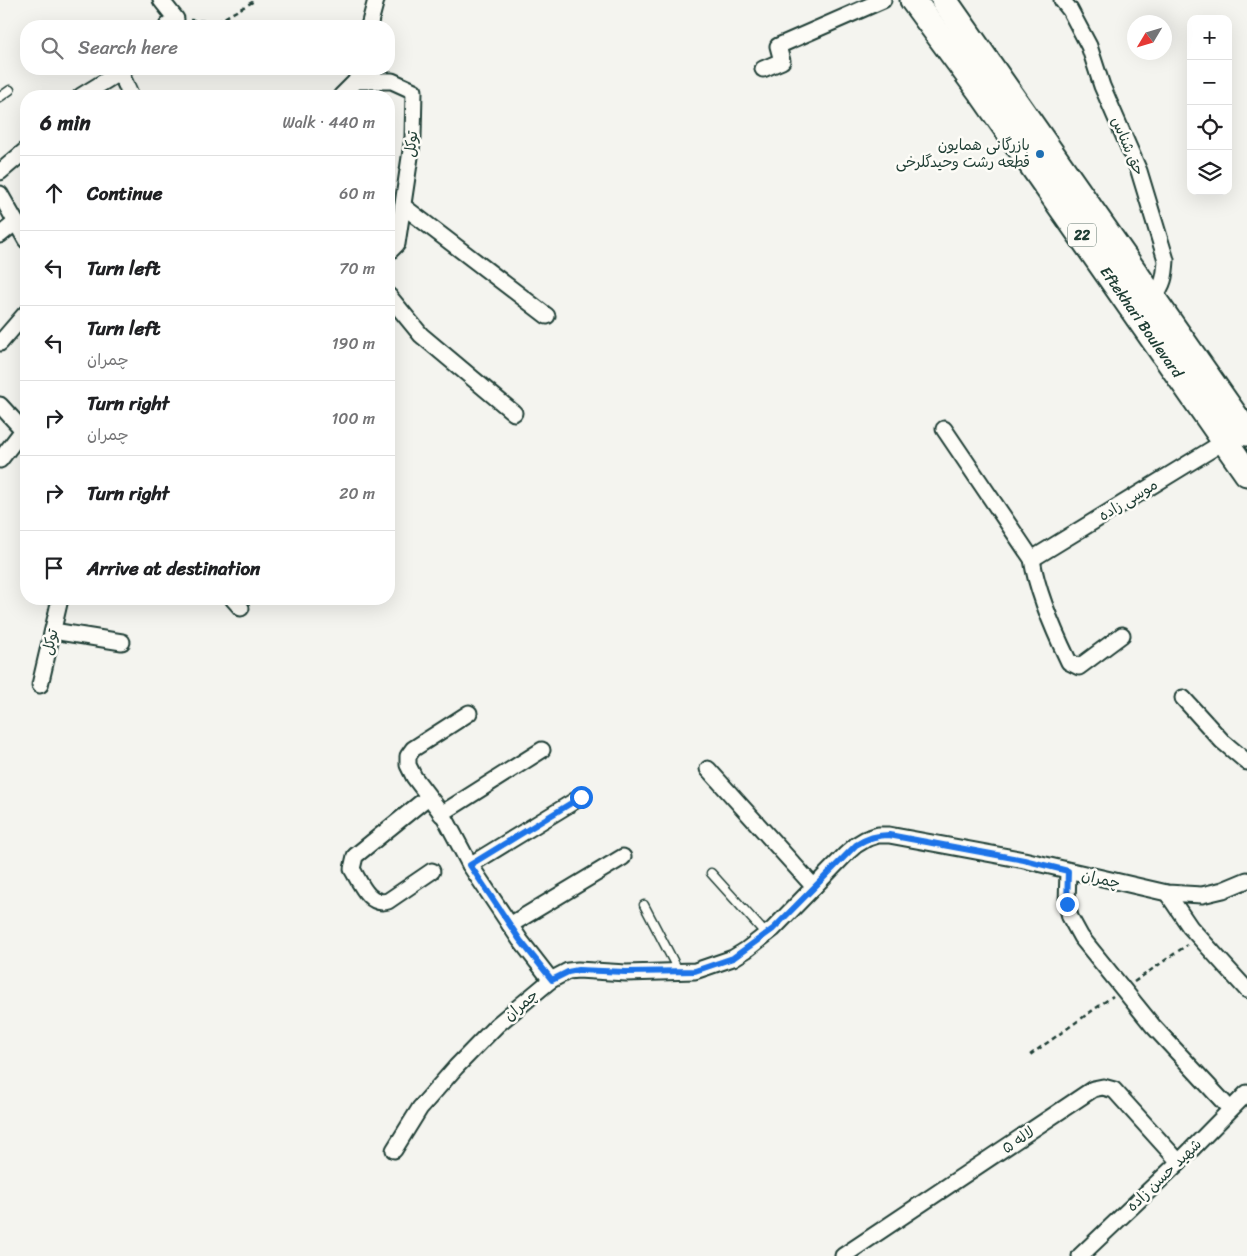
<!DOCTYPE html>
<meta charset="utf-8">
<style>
body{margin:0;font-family:Sriracha,"Playpen Sans Arabic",sans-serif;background:#f6f6f6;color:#202124}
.controls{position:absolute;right:15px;top:15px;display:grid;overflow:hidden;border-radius:10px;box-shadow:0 5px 20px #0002}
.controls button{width:45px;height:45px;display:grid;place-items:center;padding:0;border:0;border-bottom:1px solid #e0e0e0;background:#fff;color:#202124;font:25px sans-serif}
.compass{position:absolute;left:1127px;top:15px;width:45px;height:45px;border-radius:50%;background:#fff;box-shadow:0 5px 20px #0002;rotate:232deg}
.stop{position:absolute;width:15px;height:15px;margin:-11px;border:4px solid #1a73e8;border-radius:50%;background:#fff}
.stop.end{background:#1a73e8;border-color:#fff;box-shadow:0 1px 5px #0008}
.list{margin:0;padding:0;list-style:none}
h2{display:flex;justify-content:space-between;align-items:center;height:65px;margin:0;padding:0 20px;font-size:21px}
h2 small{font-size:16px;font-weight:400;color:#757577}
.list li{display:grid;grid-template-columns:32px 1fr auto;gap:15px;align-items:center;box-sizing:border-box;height:75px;padding:0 20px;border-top:1px solid #e0e0e0}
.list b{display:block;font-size:19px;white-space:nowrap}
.list p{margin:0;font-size:16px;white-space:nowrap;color:#757577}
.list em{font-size:16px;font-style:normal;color:#757577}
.icon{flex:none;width:28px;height:28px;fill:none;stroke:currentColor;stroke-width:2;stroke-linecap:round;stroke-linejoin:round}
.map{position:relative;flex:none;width:1247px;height:1256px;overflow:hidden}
.search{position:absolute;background:#fff;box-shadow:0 5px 20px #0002;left:20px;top:20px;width:375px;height:55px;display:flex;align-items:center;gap:12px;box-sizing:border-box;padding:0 18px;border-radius:20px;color:#757577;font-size:19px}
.panel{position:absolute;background:#fff;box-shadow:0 5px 20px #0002;left:20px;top:90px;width:375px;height:515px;border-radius:20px}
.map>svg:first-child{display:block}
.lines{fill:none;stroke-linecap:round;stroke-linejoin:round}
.service-casing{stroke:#1f3d34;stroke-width:11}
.minor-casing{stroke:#1f3d34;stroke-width:19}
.trunk-casing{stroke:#1f3d34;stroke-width:29}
.path{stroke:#1f3d34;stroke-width:2.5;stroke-dasharray:5 4;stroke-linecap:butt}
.service{stroke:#fdfcf7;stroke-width:8}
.minor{stroke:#fdfcf7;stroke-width:15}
.trunk{stroke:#fdfcf7;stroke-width:25}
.route{stroke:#1a73e8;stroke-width:6}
.poi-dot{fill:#1f6fb2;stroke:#fdfcf7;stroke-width:2}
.labels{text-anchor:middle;stroke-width:5;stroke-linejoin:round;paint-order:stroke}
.shield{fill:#fdfcf7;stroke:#62766e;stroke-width:1}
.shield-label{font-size:14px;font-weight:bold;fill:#1f3d34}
.street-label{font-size:15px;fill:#1f3d34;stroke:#fdfcf7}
.poi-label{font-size:15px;fill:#1f3d34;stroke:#fdfcf7;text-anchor:end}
</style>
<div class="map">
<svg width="1247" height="1256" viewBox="0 0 1247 1256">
<rect width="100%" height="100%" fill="#f4f4ef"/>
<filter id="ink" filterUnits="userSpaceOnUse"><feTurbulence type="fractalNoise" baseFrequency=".02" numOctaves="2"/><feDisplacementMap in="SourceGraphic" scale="10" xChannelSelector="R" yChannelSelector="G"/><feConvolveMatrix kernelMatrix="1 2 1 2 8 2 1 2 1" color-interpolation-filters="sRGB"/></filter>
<g filter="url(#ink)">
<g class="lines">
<g class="service-casing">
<g id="service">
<path d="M0,97L10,90"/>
<path d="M711,873L766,934"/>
<path d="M644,905L679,972"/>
</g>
</g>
<g class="minor-casing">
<g id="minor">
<path d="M161,0L176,19L167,26"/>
<path d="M1062,0L1070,10L1089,46L1102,86L1139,171L1166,260C1165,276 1164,285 1153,298"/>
<path d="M369,26L376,0"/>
<path d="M763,69L782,61L778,46L883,0"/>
<path d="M120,72L131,96"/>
<path d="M356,81H392L414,91L413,137L397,244L389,252"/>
<path d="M81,96L125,69"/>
<path d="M341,96L356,81L359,69"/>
<path d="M0,172L26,150"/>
<path d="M0,194L26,240"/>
<path d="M403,206L547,316"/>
<path d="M0,235L16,222"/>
<path d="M389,296L421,335L514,413"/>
<path d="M0,343L26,313"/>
<path d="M0,405L23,430L0,460"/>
<path d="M944,429L1032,559C1037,592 1054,631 1069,662L1079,667L1122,635"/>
<path d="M1032,559L1225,441"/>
<path d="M233,599L241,608"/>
<path d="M53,631L122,642"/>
<path d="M40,685L60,599"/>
<path d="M1183,698L1222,741L1247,762"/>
<path d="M469,713L413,749L408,756V765L414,777L445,818L470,865L520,940L551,980"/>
<path d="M708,769L814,887"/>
<path d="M428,797L355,856L352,869C360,882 369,907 388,901L432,871"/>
<path d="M441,814L542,750"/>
<path d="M470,865L581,797"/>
<path d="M1068,871L1067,904L1070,917L1081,937L1153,1026L1230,1109"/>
<path d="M1167,893L1190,927L1247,990"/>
<path d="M510,925L623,857"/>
<path d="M394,1150L420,1108L456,1067L497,1025L551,980L568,971L578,970L626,973L695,971L733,958L746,950L773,929L846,854L856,845L866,839L878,835H889L1024,860L1167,893L1202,895L1223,890L1247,880"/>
<path d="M843,1256L1093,1089L1103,1087L1114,1090L1179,1162"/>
<path d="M1080,1256L1179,1162L1247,1093"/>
</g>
</g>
<g class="trunk-casing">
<g id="trunk">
<path id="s1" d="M913,0L983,95L1247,473"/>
<path d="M944,0L1247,433"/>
</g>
</g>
<g class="path">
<path d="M190,20L217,22L256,0"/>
<path d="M1134,982L1187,945"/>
<path d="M1030,1055L1113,996"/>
</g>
<use href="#service" class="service"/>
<use href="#minor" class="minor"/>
<use href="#trunk" class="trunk"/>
</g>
</g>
<g class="lines" filter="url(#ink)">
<path class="route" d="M581,797L470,865L520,940L552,980L568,972L578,970L626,972L695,971L733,958L773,929L856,845C867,838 876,835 889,835L1024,860L1068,871L1067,904"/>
</g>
<circle class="poi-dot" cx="1040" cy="154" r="5"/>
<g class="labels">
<rect class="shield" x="1068" y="223.5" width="28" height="23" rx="4"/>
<g class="shield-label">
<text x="1082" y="240">22</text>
</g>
<g class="street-label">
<text transform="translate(411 144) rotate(-84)" y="5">توکل</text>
<text transform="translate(1128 146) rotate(67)" y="5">حق شناس</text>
<text dy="5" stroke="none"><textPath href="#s1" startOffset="395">Eftekhari Boulevard</textPath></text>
<text transform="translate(1128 500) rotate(-31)" y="5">موسی زاده</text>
<text transform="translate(50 642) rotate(-76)" y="5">توکل</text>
<text transform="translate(1101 879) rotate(13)" y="5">چمران</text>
<text transform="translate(521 1005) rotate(-40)" y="5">چمران</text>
<text transform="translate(1018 1140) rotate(-34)" y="5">لاله ۵</text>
<text transform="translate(1164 1175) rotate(-44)" y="5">شهید حسن زاده</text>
</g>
<g class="poi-label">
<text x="1030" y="150">بازرگانی همایون<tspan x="1030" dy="17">قطعه رشت وحیدگلرخی</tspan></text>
</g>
</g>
</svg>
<div class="controls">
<button>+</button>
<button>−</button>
<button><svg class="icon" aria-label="locate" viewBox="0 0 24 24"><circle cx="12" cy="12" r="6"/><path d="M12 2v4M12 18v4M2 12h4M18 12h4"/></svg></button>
<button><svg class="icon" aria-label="layers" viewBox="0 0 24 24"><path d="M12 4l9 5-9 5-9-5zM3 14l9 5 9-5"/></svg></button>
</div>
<svg class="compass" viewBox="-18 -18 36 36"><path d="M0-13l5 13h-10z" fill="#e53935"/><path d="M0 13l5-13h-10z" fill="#757577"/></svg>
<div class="stop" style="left:581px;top:797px"></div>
<div class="stop end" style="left:1067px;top:904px"></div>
<div class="search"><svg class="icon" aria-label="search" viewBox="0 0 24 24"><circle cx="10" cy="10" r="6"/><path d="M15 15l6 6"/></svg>Search here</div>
<section class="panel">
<h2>6 min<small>Walk · 440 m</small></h2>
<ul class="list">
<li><svg class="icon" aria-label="ahead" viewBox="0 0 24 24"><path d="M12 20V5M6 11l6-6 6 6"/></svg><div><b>Continue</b></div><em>60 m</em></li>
<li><svg class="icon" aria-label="left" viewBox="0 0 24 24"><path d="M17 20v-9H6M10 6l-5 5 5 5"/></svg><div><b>Turn left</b></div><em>70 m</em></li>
<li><svg class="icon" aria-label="left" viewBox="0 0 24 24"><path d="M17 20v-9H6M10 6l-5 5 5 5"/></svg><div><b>Turn left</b><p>چمران</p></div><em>190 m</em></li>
<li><svg class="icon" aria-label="right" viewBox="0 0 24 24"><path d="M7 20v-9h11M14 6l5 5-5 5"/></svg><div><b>Turn right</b><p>چمران</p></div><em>100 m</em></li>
<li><svg class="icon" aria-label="right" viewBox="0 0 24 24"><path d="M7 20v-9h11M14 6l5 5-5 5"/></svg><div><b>Turn right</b></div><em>20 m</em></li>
<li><svg class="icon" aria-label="arrive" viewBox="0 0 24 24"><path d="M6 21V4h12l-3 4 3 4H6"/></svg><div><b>Arrive at destination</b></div></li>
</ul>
</section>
</div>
